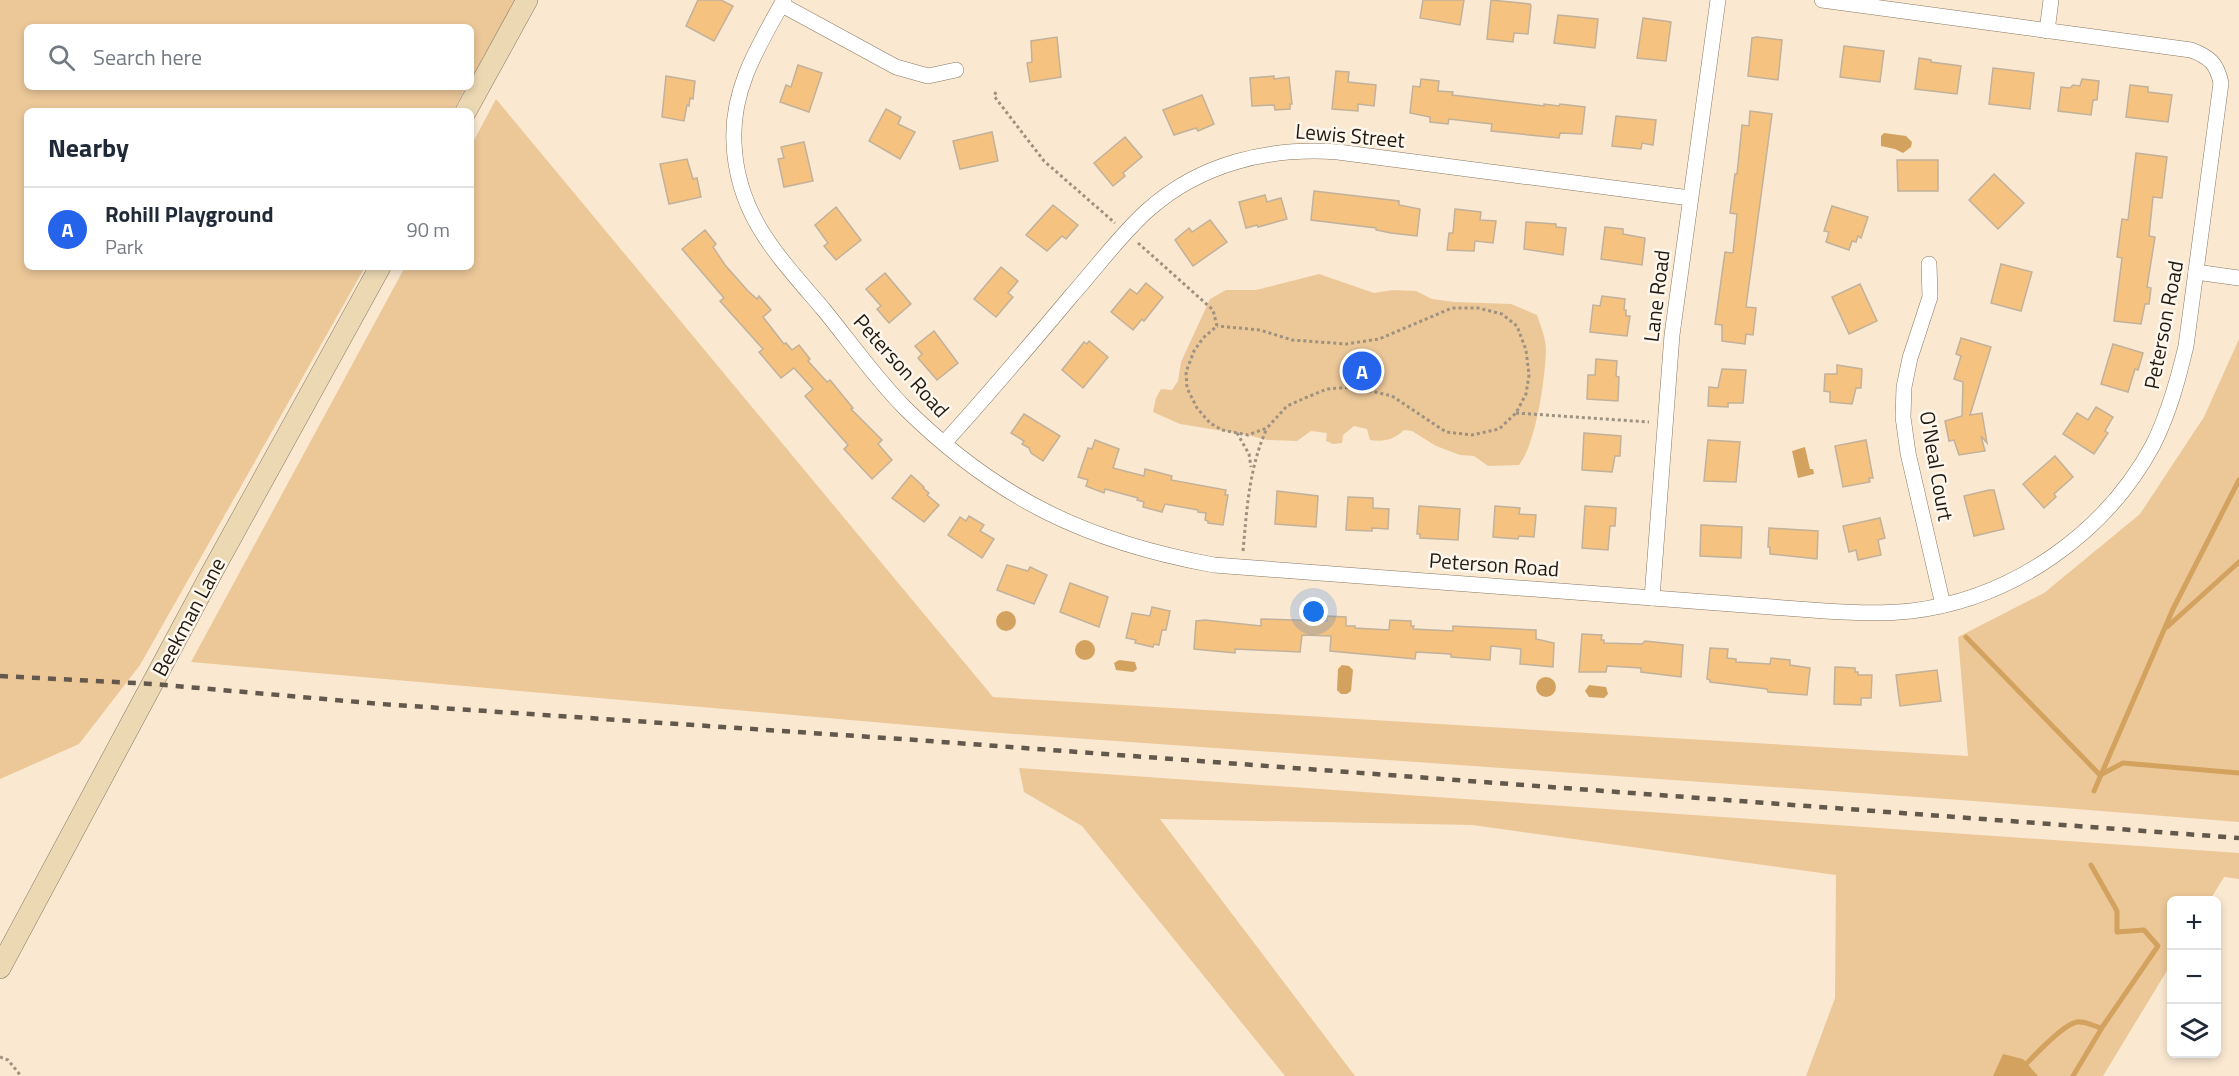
<!DOCTYPE html>
<meta charset="utf-8">
<style>
body{margin:0;font-family:"Titillium Web",sans-serif;background:#f2f2f3;color:#1f2937}
.controls{position:absolute;right:18px;bottom:18px;display:grid;overflow:hidden;border-radius:9px;box-shadow:0 3px 9px #0003}
.controls button{width:54px;height:54px;display:grid;place-items:center;padding:0;border:0;border-bottom:2px solid #e0e1e3;background:#fff;color:#1f2937;font:30px sans-serif}
.you{position:absolute;left:1314px;top:612px;width:21px;height:21px;margin:-15px;border:4px solid #fff;border-radius:50%;background:#1a73e8;box-shadow:0 0 0 9px #1a73e833}
.badge{display:grid;place-items:center;width:39px;height:39px;border-radius:50%;background:#2563eb;color:#fff;font-size:20px;font-weight:700}
.pin{position:absolute;translate:-50% -50%;border:3px solid #fff;box-shadow:0 2px 6px #0006}
.list{margin:0;padding:0;list-style:none}
h2{display:flex;justify-content:space-between;align-items:center;height:78px;margin:0;padding:0 24px;font-size:26px}
h2 small{font-size:20px;font-weight:400;color:#747a83}
.list li{display:grid;grid-template-columns:39px 1fr auto;gap:18px;align-items:center;box-sizing:border-box;height:84px;padding:0 24px;border-top:2px solid #e0e1e3}
.list b{display:block;font-size:22px;white-space:nowrap}
.list p{margin:0;font-size:20px;white-space:nowrap;color:#747a83}
.list em{font-size:20px;font-style:normal;color:#747a83}
.icon{flex:none;width:33px;height:33px;fill:none;stroke:currentColor;stroke-width:2;stroke-linecap:round;stroke-linejoin:round}
.map{position:relative;flex:none;width:2239px;height:1076px;overflow:hidden}
.search{position:absolute;background:#fff;box-shadow:0 3px 9px #0003;left:24px;top:24px;width:450px;height:66px;display:flex;align-items:center;gap:15px;box-sizing:border-box;padding:0 21px;border-radius:9px;color:#747a83;font-size:22px}
.panel{position:absolute;background:#fff;box-shadow:0 3px 9px #0003;left:24px;top:108px;width:450px;height:162px;border-radius:9px}
.map>svg:first-child{display:block}
.green{fill:#ecc899}
.water{fill:#d3a25f}
.lines{fill:none;stroke-linecap:round;stroke-linejoin:round}
.stream{stroke:#d3a25f;stroke-width:5}
.building{fill:#f5c27f;stroke:#c2b19b;stroke-width:1.5}
.street-casing{stroke:#887863;stroke-width:16}
.secondary-casing{stroke:#887863;stroke-width:22}
.path{stroke:#9e9180;stroke-width:3;stroke-dasharray:3 3;stroke-linecap:butt}
.street{stroke:#fff;stroke-width:15}
.secondary{stroke:#ecd9b4;stroke-width:21}
.rail{stroke:#63584c;stroke-width:4.5;stroke-dasharray:8 8;stroke-linecap:butt}
.labels{text-anchor:middle;stroke-width:5;stroke-linejoin:round;paint-order:stroke}
.street-label{font-size:21px;fill:#211a12;stroke:#fef7ed}
</style>
<div class="map">
<svg width="2239" height="1076" viewBox="0 0 2239 1076">
<rect width="100%" height="100%" fill="#fae8d1"/>
<g class="green">
<path d="M0,0H515L471,79V27H27V87H466L453,111H27V267H365L140,665L79,744L0,779Z"/>
<path d="M496,99L993,697L1968,756L1958,637L2044,593L2140,514L2204,417L2239,339V822L1974,801L987,732L191,662L405,267H471V146Z"/>
<path d="M1319,274L1374,293L1393,290L1416,291L1432,299L1455,302L1511,304L1537,315C1541,327 1546,338 1546,351C1545,379 1536,444 1519,465L1488,466L1474,456L1460,455L1436,446L1412,431L1404,430C1393,440 1385,442 1370,440L1367,429L1354,426L1343,435L1342,443L1333,444L1326,441L1327,433L1311,431L1297,441L1267,440L1248,435L1180,424L1153,412L1156,398L1161,389L1172,390L1178,381L1181,362L1210,299L1226,290H1256Z"/>
<path d="M1019,768L2239,853V879L2224,877L2210,900H2172L2171,964L2103,1076H1806L1835,998L1836,875L1472,825L1160,819L1355,1076H1285L1082,826L1024,792Z"/>
</g>
<g class="water">
<path d="M1884,133L1906,136L1912,142L1911,147L1903,153L1895,149L1881,146V136Z"/>
<path d="M1805,447L1810,469H1813L1814,474L1798,478L1792,451Z"/>
<circle cx="1006" cy="621" r="10"/>
<circle cx="1085" cy="650" r="10"/>
<path d="M1119,660L1135,662L1137,669L1133,672L1116,670L1114,663Z"/>
<path d="M1342,665L1349,666L1353,670L1351,691L1347,694H1341L1337,690L1338,669Z"/>
<circle cx="1546" cy="687" r="10"/>
<path d="M1589,685L1606,687L1608,694L1604,698L1589,697L1585,691Z"/>
<path d="M2003,1054L2023,1059L2038,1076H1993Z"/>
</g>
<g class="lines">
<g class="stream">
<path d="M2167,627L2239,562"/>
<path d="M1966,637L2100,775L2123,763L2239,773"/>
<path d="M2094,791L2173,609L2239,480"/>
<path d="M2027,1063C2037,1053 2061,1027 2074,1023C2082,1019 2093,1026 2101,1028"/>
<path d="M2073,1076L2103,1026L2158,946L2144,930L2117,932V911L2091,865"/>
</g>
</g>
<g class="building">
<path d="M698,0H721L733,6L714,41L686,26Z"/>
<path d="M1423,0H1464L1460,25L1420,18Z"/>
<path d="M1491,0L1530,4L1531,6L1528,34L1514,33L1513,42L1487,39Z"/>
<path d="M1558,15L1598,19L1595,48L1554,43Z"/>
<path d="M1643,18L1671,22L1666,61L1637,58Z"/>
<path d="M1057,37L1061,77L1030,82L1027,63L1032,62L1031,41Z"/>
<path d="M1757,37L1782,40L1778,80L1748,76L1752,38Z"/>
<path d="M1844,46L1884,51L1880,82L1840,77Z"/>
<path d="M1919,58L1931,60V62L1961,66L1957,94L1915,89Z"/>
<path d="M798,65L822,73L809,112L780,102L786,85L791,87Z"/>
<path d="M1993,68L2034,73L2030,109L1989,104Z"/>
<path d="M1336,71L1349,72L1348,82L1376,85L1374,106L1358,104V111L1332,109Z"/>
<path d="M666,76L695,81L693,99L690,98L689,106L687,105L684,121L662,117Z"/>
<path d="M1274,76V79L1289,77L1292,104H1290V109L1275,110L1274,105L1252,106L1250,78Z"/>
<path d="M1421,79L1439,81L1438,91L1453,92L1452,95L1544,106V104L1559,106L1560,104L1585,107L1582,134L1560,133L1559,138L1491,131L1492,124L1449,119L1448,124L1430,122V117L1410,113L1413,86L1420,87Z"/>
<path d="M2082,79L2099,81L2097,100H2093L2091,115L2058,111L2061,87L2070,88L2073,85L2080,86Z"/>
<path d="M2130,85L2148,87V92L2172,95L2168,122L2126,117Z"/>
<path d="M1202,95L1214,124L1198,131L1196,128L1174,135L1163,110Z"/>
<path d="M886,109L901,117L898,124L915,132L900,159L869,141Z"/>
<path d="M1750,111L1772,114L1746,307L1756,308L1753,335L1746,334L1745,344L1722,341V325L1715,324L1725,252L1733,253L1737,214L1730,213L1735,174H1737L1742,125L1749,126Z"/>
<path d="M1616,116L1656,120L1653,145L1642,143L1641,149L1612,146Z"/>
<path d="M992,132L998,161L960,169L953,141Z"/>
<path d="M1125,137L1142,157L1123,173L1125,176L1113,186L1094,163Z"/>
<path d="M804,142L813,181L784,187L778,159L784,158L781,147Z"/>
<path d="M2136,153L2167,157L2162,198L2153,197L2149,236L2155,237L2147,287L2151,288L2149,304H2145L2141,324L2114,321L2122,258L2117,257L2122,219L2128,220Z"/>
<path d="M687,159L693,179L697,178L701,197L669,204L660,164Z"/>
<path d="M1897,160H1938V191H1898Z"/>
<path d="M1994,174L2024,203L1998,229L1969,200Z"/>
<path d="M1314,191L1399,201V205L1420,209L1417,236L1391,233L1376,230V228L1311,220Z"/>
<path d="M1265,195L1267,202L1281,198L1287,219L1258,227L1257,225L1246,228L1239,202Z"/>
<path d="M1053,205L1078,225L1066,239L1062,236L1047,251L1026,235Z"/>
<path d="M1832,206L1868,217L1861,238L1858,236L1856,242L1852,241L1849,250L1826,242L1829,232L1824,231Z"/>
<path d="M836,207L861,240L836,260L824,246L828,243L815,225Z"/>
<path d="M1455,209L1481,212L1480,220L1496,221L1493,243L1475,241L1474,251L1447,250L1449,233H1453Z"/>
<path d="M1210,220L1227,242L1193,266L1175,240L1189,228L1192,232Z"/>
<path d="M1526,222L1556,224V227L1566,228L1563,255L1524,249Z"/>
<path d="M1605,227L1623,229V234L1645,238L1642,265L1601,259Z"/>
<path d="M705,230L716,244L713,247L725,265L748,291L757,299L759,296L771,310L763,317L784,344L786,343L792,350L799,345L810,359L808,361L827,382L830,380L853,408L851,409L882,440L878,444L892,460L872,479L844,449L848,445L805,396L813,389L794,368L781,378L759,352L763,349L720,301L724,298L682,249Z"/>
<path d="M2001,264L2032,272L2021,311L1991,303Z"/>
<path d="M1001,267L1018,281L1008,293L1013,297L996,317L974,299Z"/>
<path d="M885,273L911,304L889,323L877,309L881,306L866,289Z"/>
<path d="M1146,283L1163,297L1144,321L1142,319L1133,330L1111,312L1130,289L1137,294Z"/>
<path d="M1860,284L1877,321L1849,334L1832,297Z"/>
<path d="M1602,296L1625,299L1624,310H1626V316H1630L1627,336L1590,332L1593,305L1600,306Z"/>
<path d="M934,331L958,363L937,380L918,358L922,354L915,346Z"/>
<path d="M1961,338L1991,347L1970,415L1982,413L1987,443L1981,436L1985,451L1959,455L1954,440L1949,441L1945,421L1962,416L1963,382L1954,379L1961,356L1956,354Z"/>
<path d="M1089,341L1108,357L1083,388L1062,370L1084,342L1087,344Z"/>
<path d="M2113,344L2143,353L2138,370L2135,369L2128,392L2101,384Z"/>
<path d="M1596,359L1617,361L1616,376L1619,377L1618,401L1587,399L1588,375H1595Z"/>
<path d="M1837,365L1862,369L1861,388H1856L1852,404L1830,402V392L1824,391L1825,374H1837Z"/>
<path d="M1722,369L1746,370L1743,403H1728V407L1708,406L1709,387L1718,388Z"/>
<path d="M2096,407L2113,417L2105,431L2108,433L2094,454L2063,434L2077,413L2088,420Z"/>
<path d="M1024,414L1060,436L1043,461L1031,453L1029,448L1022,444L1024,441L1011,433Z"/>
<path d="M1584,433L1621,436L1620,456H1615L1612,472L1582,470Z"/>
<path d="M1095,440L1119,449L1113,468L1144,476L1145,469L1172,476L1171,480L1226,490L1225,495H1228L1223,525L1208,523V521L1205,520L1206,513L1198,512V510L1165,504L1162,512L1143,507L1144,502L1137,500L1138,498L1105,489L1104,493L1086,486L1088,480L1078,477L1088,448L1092,449Z"/>
<path d="M1708,440L1740,442L1736,482L1704,481Z"/>
<path d="M1866,440L1873,478H1869L1870,482L1843,487L1835,446Z"/>
<path d="M2055,456L2073,477L2054,494L2056,497L2044,508L2023,484Z"/>
<path d="M911,475L924,487L923,488L929,493L927,495L939,505L924,522L892,498Z"/>
<path d="M1989,490H1994L2004,529L1974,536L1964,496Z"/>
<path d="M1277,491L1318,496L1316,527L1275,524Z"/>
<path d="M1348,497L1373,498V508L1389,509L1388,529L1372,528V531L1346,530Z"/>
<path d="M1419,506L1460,509L1458,540L1420,538V534H1417Z"/>
<path d="M1495,506L1520,508L1519,514L1536,515L1534,537L1519,536L1518,539L1493,537Z"/>
<path d="M1585,506L1616,508L1615,526H1610L1608,550L1582,548Z"/>
<path d="M969,516L984,525L980,531L994,539L982,558L948,535L960,517L966,521Z"/>
<path d="M1880,518L1885,538L1878,540L1881,555L1858,560L1856,550L1849,552L1843,526Z"/>
<path d="M1701,525L1742,527L1741,558L1700,556Z"/>
<path d="M1769,528L1818,531L1817,559L1770,554V547H1768Z"/>
<path d="M1007,565L1028,571L1030,567L1047,575L1034,604L997,590Z"/>
<path d="M1070,583L1108,597L1099,627L1060,612Z"/>
<path d="M1152,607L1170,611L1166,630H1162L1159,645L1154,644L1153,647L1135,643L1136,640L1126,638L1132,613L1150,616Z"/>
<path d="M1327,616L1346,617V626H1355V628L1389,630L1390,620L1411,621V626H1414L1413,629L1453,631V626L1536,630V639L1554,643L1553,667L1520,664L1521,649L1491,646L1490,660L1451,657V654L1416,652L1415,659L1330,651L1331,636L1302,635L1300,652L1235,649V653L1194,649L1196,621L1205,620L1261,626V619L1327,621Z"/>
<path d="M1582,634L1602,635L1601,640H1604V643L1642,644L1645,641L1683,645L1681,677L1641,672V668L1607,666L1606,672H1579Z"/>
<path d="M1710,648L1728,649L1727,658L1736,659V662L1770,664L1771,658L1790,660V665L1810,668L1807,695L1768,692L1767,689L1710,682V680L1707,679Z"/>
<path d="M1835,667L1855,668V672H1858V675H1872L1871,698H1861V705L1834,704Z"/>
<path d="M1937,670L1941,701L1900,706L1896,675Z"/>
</g>
<g class="lines">
<g class="street-casing">
<g id="street">
<path d="M784,0C759,45 731,89 734,143C737,216 779,257 824,310C850,342 876,379 905,408C997,499 1088,542 1214,565L1825,611C1854,613 1883,614 1911,611C2012,599 2105,534 2153,445C2169,413 2178,380 2186,346L2221,83C2217,64 2210,57 2191,50L1822,0"/>
<path d="M782,5L896,67L928,76L956,70"/>
<path d="M2047,31L2051,0"/>
<path d="M1929,264L1930,297L1910,358L1904,387L1903,417L1908,453L1943,605"/>
<path d="M2196,272L2239,278"/>
<path d="M944,443C988,395 1030,345 1072,295C1097,267 1120,235 1148,210C1201,163 1269,147 1338,152L1690,198"/>
<path d="M1652,598L1672,335L1718,0"/>
</g>
</g>
<g class="secondary-casing">
<g id="secondary">
<path d="M466,111L527,0"/>
<path d="M0,968L211,574L380,267"/>
</g>
</g>
<g class="path">
<path d="M996,92L994,96L1044,161L1115,223"/>
<path d="M1138,243L1213,310L1217,326L1203,338L1194,351L1186,372L1187,388L1197,408L1210,423L1222,430L1248,435L1267,428L1287,406L1305,398L1327,389L1354,387L1392,396L1446,432L1472,435L1499,429L1516,413L1526,394L1529,375L1526,350L1517,326L1502,314L1478,308H1452L1379,339L1346,344L1292,340L1260,330L1217,326"/>
<path d="M1516,413L1649,422"/>
<path d="M1237,433L1249,454L1251,467"/>
<path d="M1243,551C1247,508 1249,468 1267,428"/>
<path d="M0,1057L8,1060L21,1076"/>
</g>
<use href="#street" class="street"/>
<use href="#secondary" class="secondary"/>
<path class="rail" d="M0,676L153,684L381,704L916,740L2239,838"/>
</g>
<g class="labels">
<g class="street-label">
<text transform="translate(1350 136) rotate(5)" y="7">Lewis Street</text>
<text transform="translate(1657 296) rotate(-83)" y="7">Lane Road</text>
<text transform="translate(2164 325) rotate(-79)" y="7">Peterson Road</text>
<text transform="translate(901 366) rotate(48)" y="7">Peterson Road</text>
<text transform="translate(1936 466) rotate(80)" y="7">O'Neal Court</text>
<text transform="translate(1494 565) rotate(4)" y="7">Peterson Road</text>
<text transform="translate(189 617) rotate(-62)" y="7">Beekman Lane</text>
</g>
</g>
</svg>
<div class="controls">
<button>+</button>
<button>−</button>
<button><svg class="icon" aria-label="layers" viewBox="0 0 24 24"><path d="M12 4l9 5-9 5-9-5zM3 14l9 5 9-5"/></svg></button>
</div>
<div class="you"></div>
<div class="pin badge" style="left:1362px;top:371px">A</div>
<div class="search"><svg class="icon" aria-label="search" viewBox="0 0 24 24"><circle cx="10" cy="10" r="6"/><path d="M15 15l6 6"/></svg>Search here</div>
<section class="panel">
<h2>Nearby<small></small></h2>
<ul class="list">
<li><span class="badge">A</span><div><b>Rohill Playground</b><p>Park</p></div><em>90 m</em></li>
</ul>
</section>
</div>
